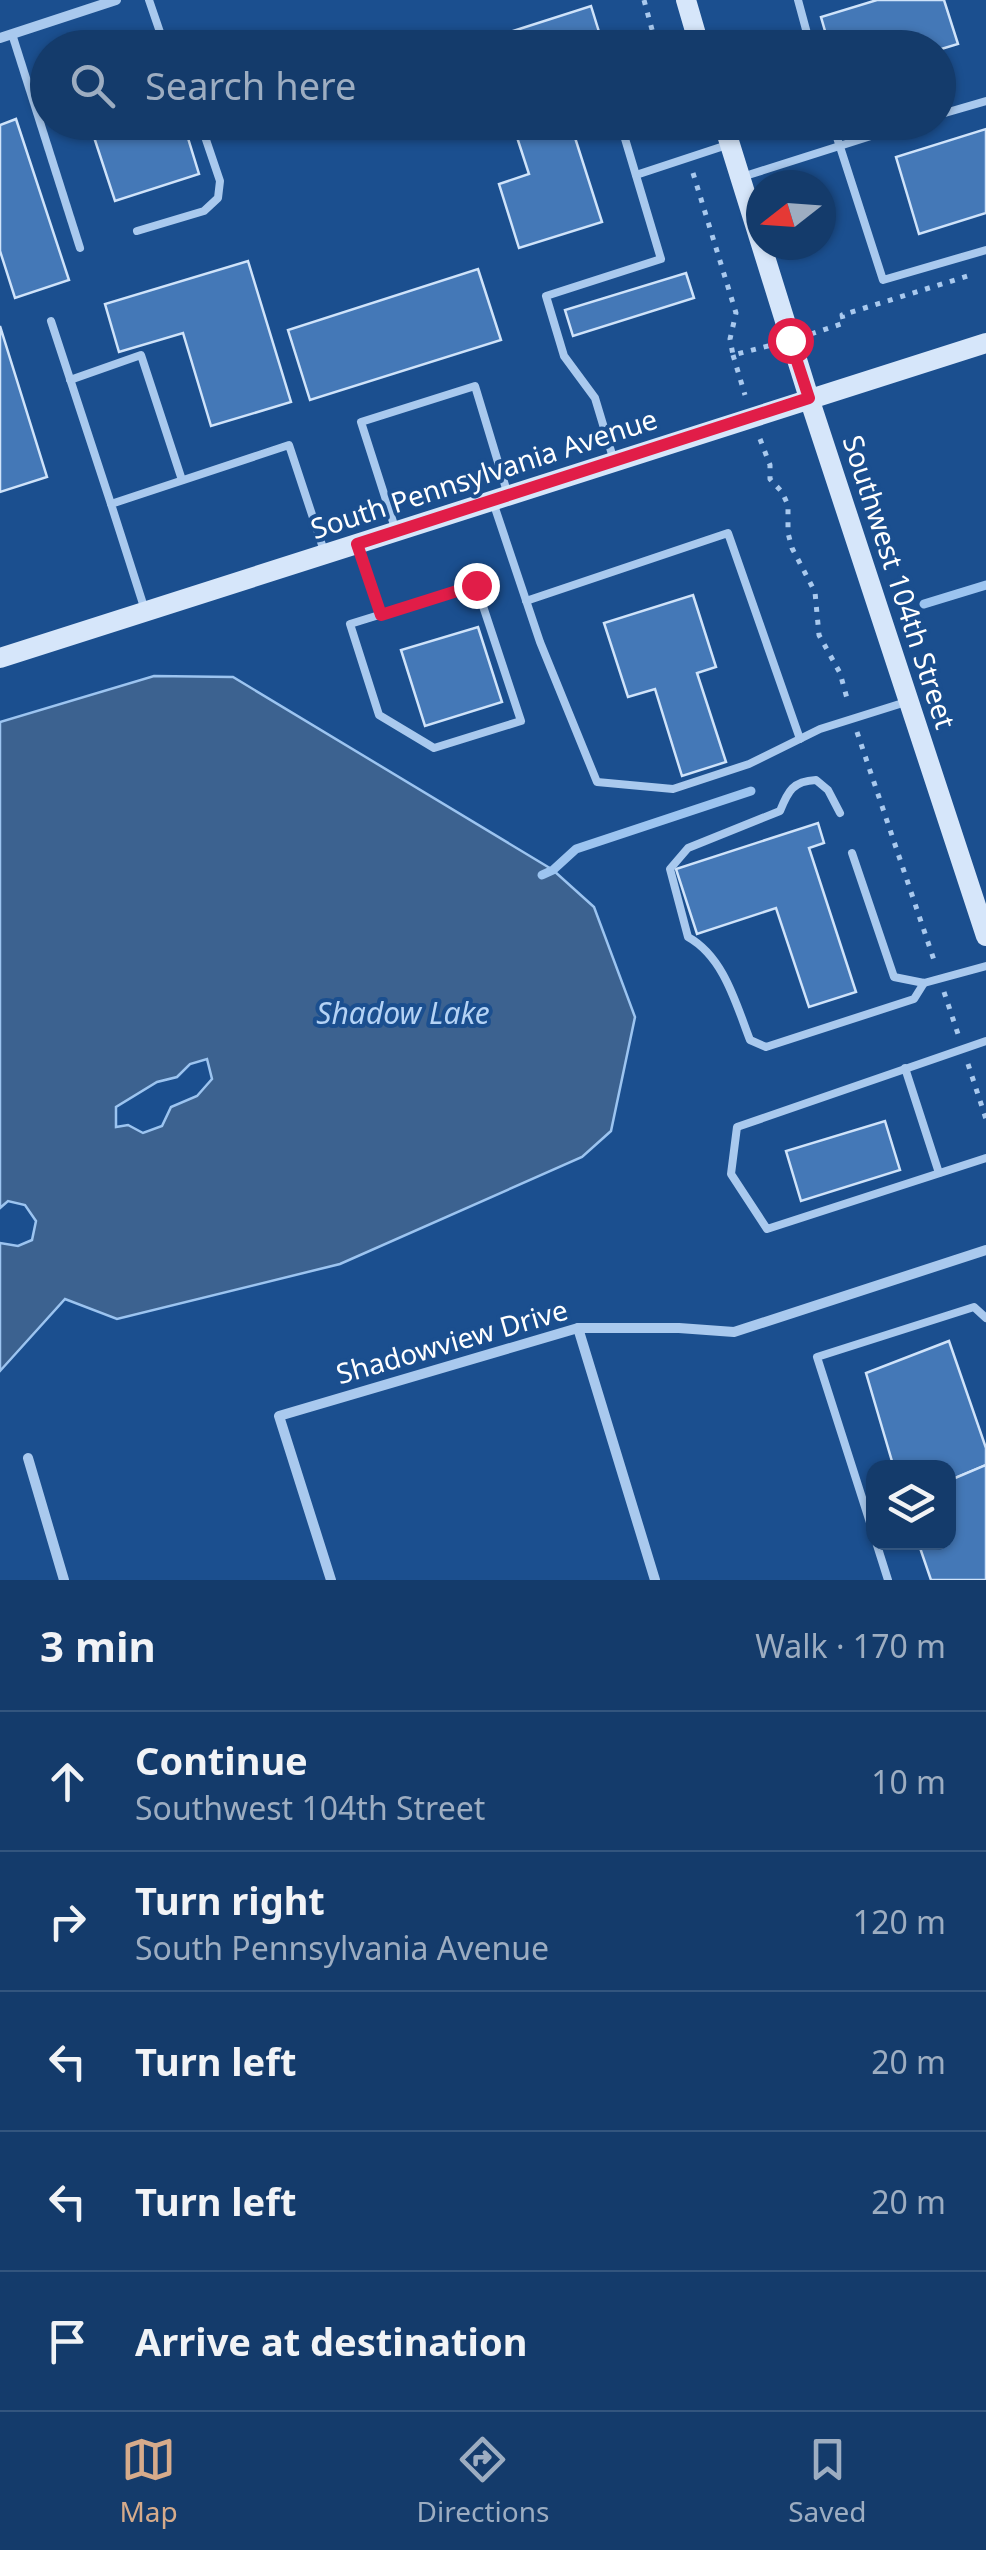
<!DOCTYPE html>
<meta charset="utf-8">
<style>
body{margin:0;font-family:"Noto Sans",sans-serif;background:#1d4271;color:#f1f3f6}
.controls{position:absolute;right:30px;bottom:30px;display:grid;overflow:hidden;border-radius:20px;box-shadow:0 2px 8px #0004}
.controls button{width:90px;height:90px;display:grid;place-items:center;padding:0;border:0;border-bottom:2px solid #33557e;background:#143b6b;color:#f1f3f6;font:50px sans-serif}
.compass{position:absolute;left:746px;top:170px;width:90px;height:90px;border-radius:50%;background:#143b6b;box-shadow:0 2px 8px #0004;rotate:253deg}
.stop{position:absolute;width:30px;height:30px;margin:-22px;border:8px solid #e11d48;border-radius:50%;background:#fff}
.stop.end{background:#e11d48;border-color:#fff;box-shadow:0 2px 10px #0008}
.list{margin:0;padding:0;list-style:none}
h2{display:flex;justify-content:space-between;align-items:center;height:130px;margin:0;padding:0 40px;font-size:42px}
h2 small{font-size:32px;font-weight:400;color:#9dadc1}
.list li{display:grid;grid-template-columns:65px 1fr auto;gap:30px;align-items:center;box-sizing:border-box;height:140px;padding:0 40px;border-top:2px solid #33557e}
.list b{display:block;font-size:38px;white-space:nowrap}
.list p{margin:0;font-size:32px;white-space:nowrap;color:#9dadc1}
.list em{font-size:32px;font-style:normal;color:#9dadc1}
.icon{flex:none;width:55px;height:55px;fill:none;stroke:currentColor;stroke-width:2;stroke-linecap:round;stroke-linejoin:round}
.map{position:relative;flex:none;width:986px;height:1580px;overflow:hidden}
.search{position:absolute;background:#143b6b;box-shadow:0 2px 8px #0004;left:30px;right:30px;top:30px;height:110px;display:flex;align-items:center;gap:25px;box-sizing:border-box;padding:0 35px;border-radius:55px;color:#9dadc1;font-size:38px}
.sheet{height:830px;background:#143b6b}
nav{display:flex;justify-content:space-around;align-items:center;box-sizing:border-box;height:140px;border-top:2px solid #33557e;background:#143b6b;font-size:28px;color:#9dadc1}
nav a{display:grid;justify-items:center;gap:5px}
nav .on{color:#d6ab8b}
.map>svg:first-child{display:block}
.water{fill:#3c6290;stroke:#9cc4f0;stroke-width:2.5;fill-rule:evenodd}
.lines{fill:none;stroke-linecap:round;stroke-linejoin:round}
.stream{stroke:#9cc4f0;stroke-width:9}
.building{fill:#4478b7;stroke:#cfe3fa;stroke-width:2.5}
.path{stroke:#a9c9ee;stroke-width:5;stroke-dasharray:5 8;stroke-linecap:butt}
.lane{stroke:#a9c9ee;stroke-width:8}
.street{stroke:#a9c9ee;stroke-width:10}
.secondary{stroke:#d6e6fa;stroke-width:20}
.route{stroke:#e11d48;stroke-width:12}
.labels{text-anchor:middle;stroke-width:8;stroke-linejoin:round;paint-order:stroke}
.street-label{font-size:28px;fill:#fff;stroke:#1b4f8f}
.water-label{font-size:30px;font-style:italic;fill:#b5d3f5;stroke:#1b4f8f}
</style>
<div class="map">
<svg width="986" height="1580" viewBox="0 0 986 1580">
<rect width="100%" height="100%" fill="#1b4f8f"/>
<path class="water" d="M154,676L233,677L553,870L594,907L635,1017L611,1131L582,1157L340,1264L117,1319L65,1299L0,1371V1243L18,1246L32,1240L36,1221L25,1205L8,1201L0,1208V722ZM207,1059L212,1079L197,1096L171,1107L162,1126L143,1133L128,1125L116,1127V1107L157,1082L177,1077L190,1064Z"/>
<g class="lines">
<g class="stream">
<path d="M924,604L986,585"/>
<path d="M542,875L553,870L576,849L751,791"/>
</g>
</g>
<g class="building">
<path d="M877,0H944L958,44L938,50L830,48L821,17Z"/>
<path d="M591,6L604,48H460Z"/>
<path d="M16,119L69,280L15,298L0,251V125Z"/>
<path d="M89,122H183L199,174L115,201Z"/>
<path d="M512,122H570L602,222L519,248L499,184L529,174Z"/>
<path d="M986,129V213L919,234L896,157Z"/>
<path d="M248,261L291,402L211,426L183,333L119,352L105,304Z"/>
<path d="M478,269L501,340L310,400L288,330Z"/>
<path d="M686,273L694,298L573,336L565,310Z"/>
<path d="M0,326L47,477L0,492Z"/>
<path d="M693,595L716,667L697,673L726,762L682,776L655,689L628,697L604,623Z"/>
<path d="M478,627L502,702L425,726L401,650Z"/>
<path d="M818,823L824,843L809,848L856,992L809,1007L776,908L697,934L676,869Z"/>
<path d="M885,1121L900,1170L801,1201L786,1151Z"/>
<path d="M949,1341L986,1448V1465L948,1481V1468H894L866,1373Z"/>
<path d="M986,1465V1580H931L918,1542H948V1481Z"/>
</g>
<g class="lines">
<g class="path">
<path d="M644,0L657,48"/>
<path d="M678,122L684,144"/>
<path d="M693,173L736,313L730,339L733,355L772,345"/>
<path d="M811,334L844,323L842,315L971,275"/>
<path d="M733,355L745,395"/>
<path d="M760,439L770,465V479L782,492L788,505V533L792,548L815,592L819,635L840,673L848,702"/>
<path d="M857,732L935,963"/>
<path d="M944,992L958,1034"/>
<path d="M968,1064L986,1119"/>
</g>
<g class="lane">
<path d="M149,0L161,35L171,48"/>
<path d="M798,0L811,48"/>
<path d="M12,34L80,248"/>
<path d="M140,48L161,35"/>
<path d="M938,115L986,101"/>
<path d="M832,122L883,280L986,250"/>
<path d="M636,175L730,144"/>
<path d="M745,176L915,122"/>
<path d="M137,231L204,211L218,198L220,181L200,122"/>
<path d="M51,321L111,504"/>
<path d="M70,380L141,355L182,480"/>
<path d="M614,461L595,398L564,356L546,296L661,259L620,122"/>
<path d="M494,505L540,642L597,782L673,789L749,764L820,729L906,702"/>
<path d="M395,528L361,422L475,386L508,495"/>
<path d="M358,548L381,615"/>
<path d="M476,585L521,721L434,748L379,715L350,624Z"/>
<path d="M526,601L728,533L800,739"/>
<path d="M144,607L111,504L289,445L325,554"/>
<path d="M840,813L828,790L816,780C793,781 788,791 780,811L688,848L670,869L688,937C724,957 736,1004 750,1040L766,1047L914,999L924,983"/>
<path d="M852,853L894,977L924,983L986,966"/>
<path d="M986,1041L737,1127L731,1174L767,1229L986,1158"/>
<path d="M905,1068L939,1173"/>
<path d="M874,1535L817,1357L974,1307L986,1318"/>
<path d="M876,1542L888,1580"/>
</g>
<g class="street">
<path d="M0,38L116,0"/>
<path d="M578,1328L655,1580"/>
<path d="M28,1458L64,1580"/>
<path d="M331,1580L279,1416L578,1328H679L734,1332L986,1250"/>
</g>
<g class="secondary">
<path d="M686,0L700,48"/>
<path d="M723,122L809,398L986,936"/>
<path d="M0,658L986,343"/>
</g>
</g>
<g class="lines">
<path class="route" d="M476,585L381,615L357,544L809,398L790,340"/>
</g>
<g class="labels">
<g class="street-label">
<text transform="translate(484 474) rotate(-18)" y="10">South Pennsylvania Avenue</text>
<text transform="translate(899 582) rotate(72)" y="10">Southwest 104th Street</text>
<text transform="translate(452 1342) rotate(-16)" y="10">Shadowview Drive</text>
</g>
<g class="water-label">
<text x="403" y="1024">Shadow Lake</text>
</g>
</g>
</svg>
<div class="controls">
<button><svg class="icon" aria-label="layers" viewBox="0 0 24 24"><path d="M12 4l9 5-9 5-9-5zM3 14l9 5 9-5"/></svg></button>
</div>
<svg class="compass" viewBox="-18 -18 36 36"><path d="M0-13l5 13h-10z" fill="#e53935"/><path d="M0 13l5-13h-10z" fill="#9dadc1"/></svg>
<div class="stop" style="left:790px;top:340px"></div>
<div class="stop end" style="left:476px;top:585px"></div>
<div class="search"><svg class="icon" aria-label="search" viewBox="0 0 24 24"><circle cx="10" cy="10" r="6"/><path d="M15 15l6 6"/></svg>Search here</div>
</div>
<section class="sheet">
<h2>3 min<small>Walk · 170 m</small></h2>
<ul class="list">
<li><svg class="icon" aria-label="ahead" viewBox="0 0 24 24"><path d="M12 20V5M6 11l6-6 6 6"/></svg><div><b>Continue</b><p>Southwest 104th Street</p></div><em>10 m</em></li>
<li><svg class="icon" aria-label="right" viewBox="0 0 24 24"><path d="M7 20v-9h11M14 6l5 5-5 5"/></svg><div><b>Turn right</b><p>South Pennsylvania Avenue</p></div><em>120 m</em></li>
<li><svg class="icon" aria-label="left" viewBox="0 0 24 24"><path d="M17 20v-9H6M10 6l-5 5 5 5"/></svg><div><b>Turn left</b></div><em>20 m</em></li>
<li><svg class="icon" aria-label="left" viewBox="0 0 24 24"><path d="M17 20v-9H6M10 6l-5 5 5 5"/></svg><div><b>Turn left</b></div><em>20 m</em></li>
<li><svg class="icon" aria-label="arrive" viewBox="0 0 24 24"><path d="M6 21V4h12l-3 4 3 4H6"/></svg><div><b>Arrive at destination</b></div></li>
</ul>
</section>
<nav>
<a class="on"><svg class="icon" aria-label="map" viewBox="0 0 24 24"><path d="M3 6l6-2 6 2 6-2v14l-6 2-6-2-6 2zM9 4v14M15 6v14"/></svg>Map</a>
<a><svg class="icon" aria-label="directions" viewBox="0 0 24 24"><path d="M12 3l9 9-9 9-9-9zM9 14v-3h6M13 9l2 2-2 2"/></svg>Directions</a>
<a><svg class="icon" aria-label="saved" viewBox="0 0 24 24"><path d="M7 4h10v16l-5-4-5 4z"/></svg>Saved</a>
</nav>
